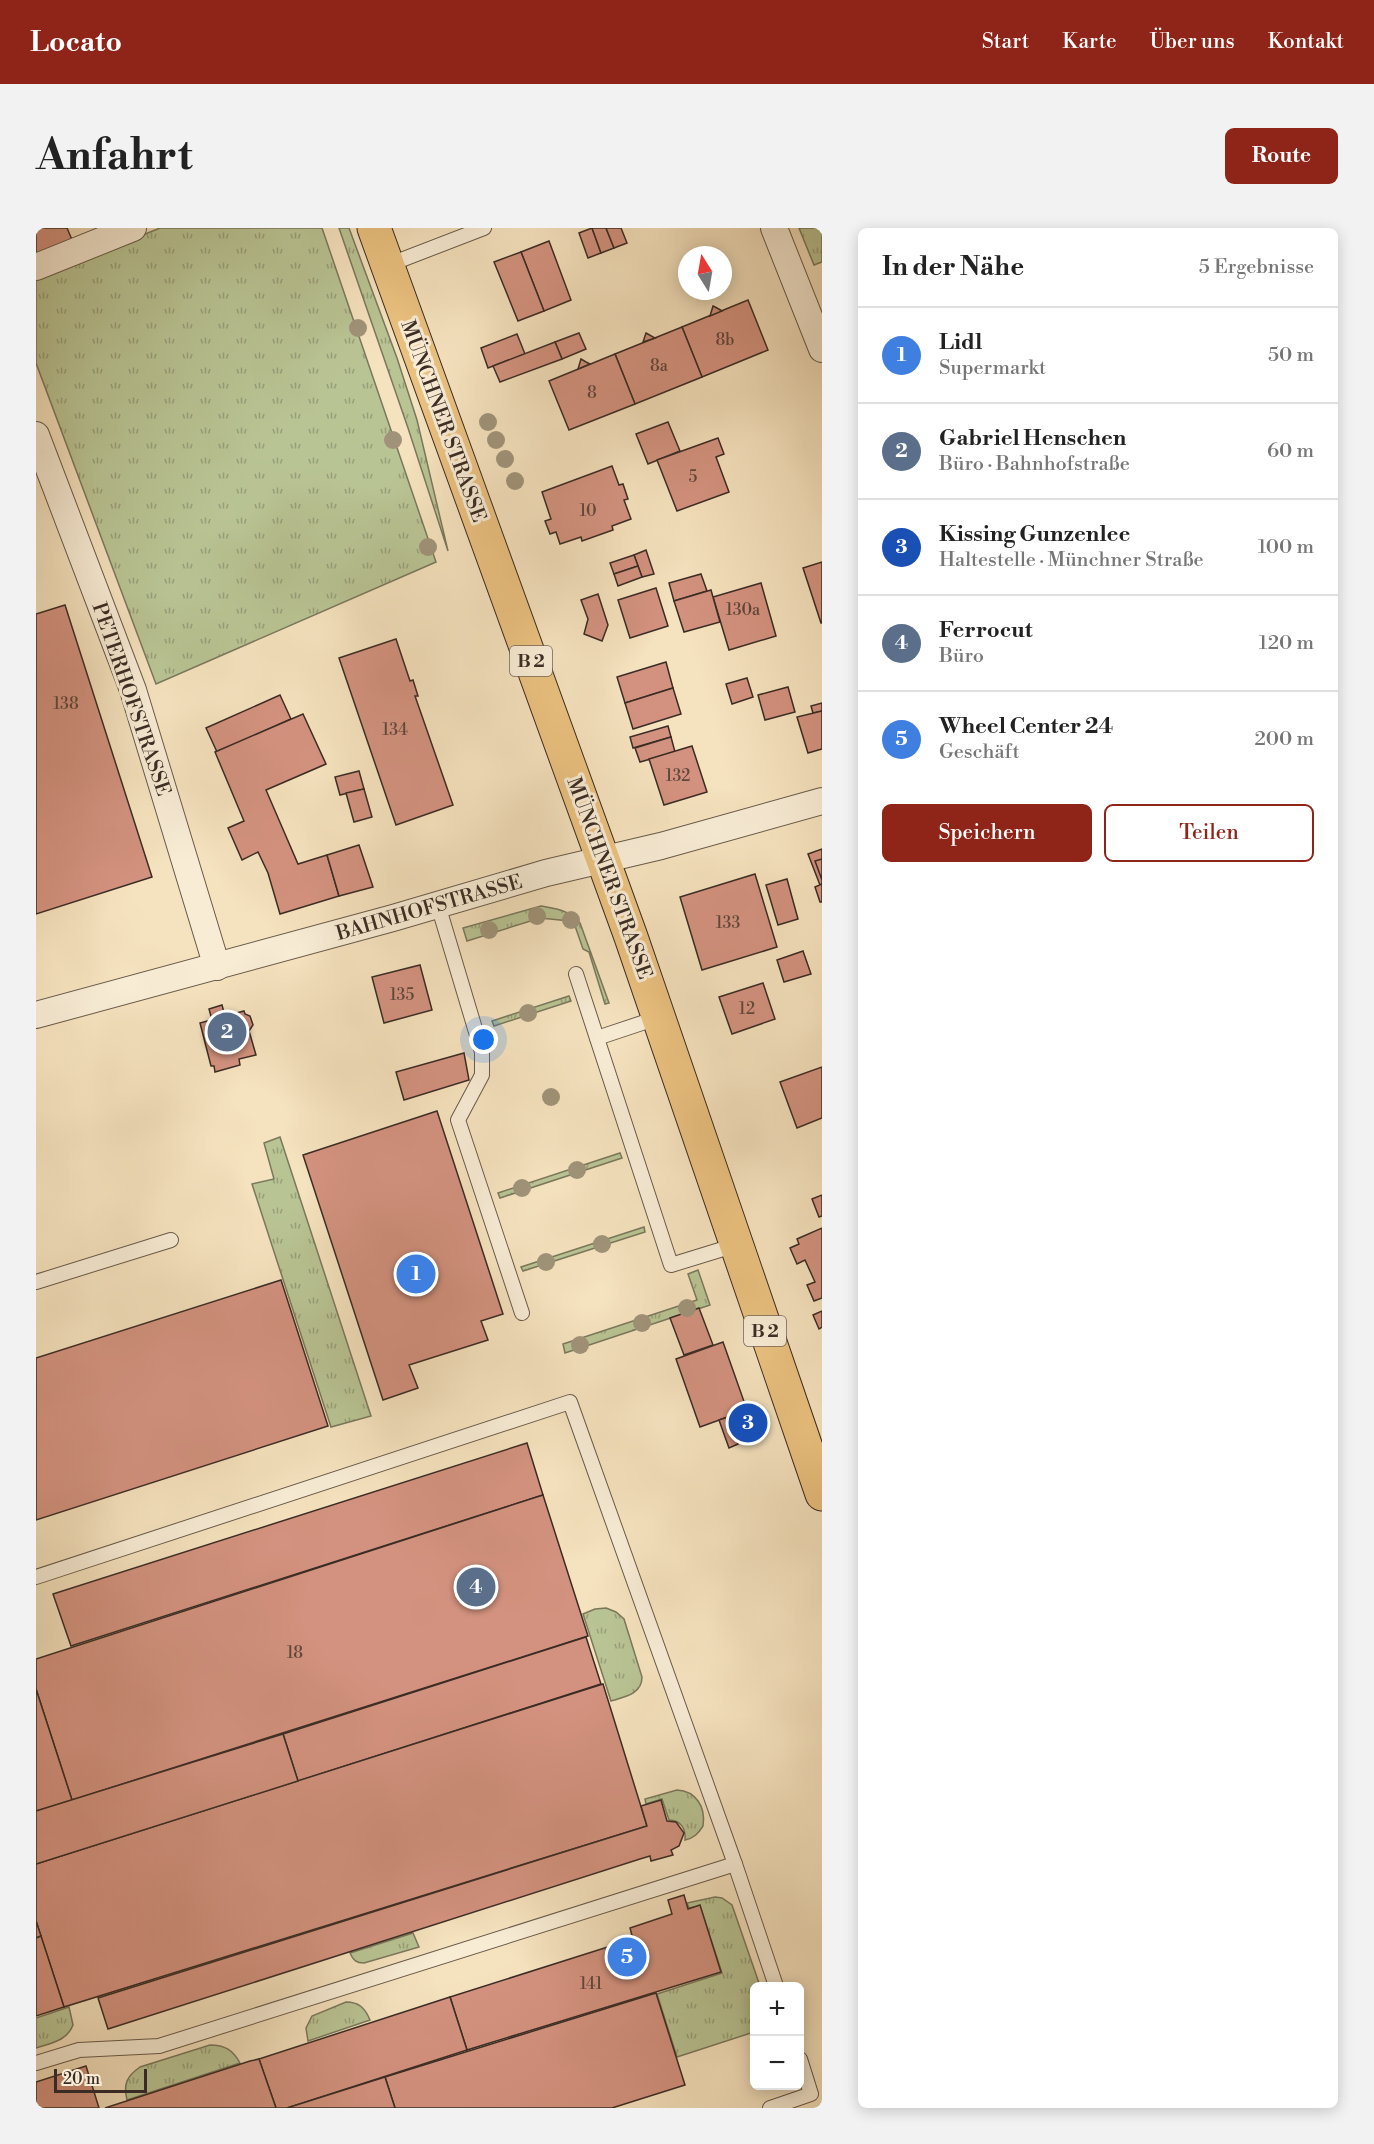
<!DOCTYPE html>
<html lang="de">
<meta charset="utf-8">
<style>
body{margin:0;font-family:"Libre Bodoni",serif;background:#f2f2f2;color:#222}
.controls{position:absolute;right:18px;bottom:18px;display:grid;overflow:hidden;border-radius:9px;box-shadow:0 3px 15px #0003}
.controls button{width:54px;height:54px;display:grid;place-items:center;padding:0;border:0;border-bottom:2px solid #e0e0e0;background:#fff;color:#222;font:30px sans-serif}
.compass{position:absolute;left:642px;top:18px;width:54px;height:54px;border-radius:50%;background:#fff;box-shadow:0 3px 15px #0003;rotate:349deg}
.scale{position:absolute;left:18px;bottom:15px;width:93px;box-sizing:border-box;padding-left:6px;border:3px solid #3a2c24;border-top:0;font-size:16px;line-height:21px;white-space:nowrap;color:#3a2c24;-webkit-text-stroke:4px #f8ecd5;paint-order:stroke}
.you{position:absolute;left:448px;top:812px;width:21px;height:21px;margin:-15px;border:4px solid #fff;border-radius:50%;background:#1a73e8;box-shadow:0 0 0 9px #1a73e833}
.badge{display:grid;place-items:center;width:39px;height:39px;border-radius:50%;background:#8f2418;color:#fff;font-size:20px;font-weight:700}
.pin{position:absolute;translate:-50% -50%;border:3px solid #fff;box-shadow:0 2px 6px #0006}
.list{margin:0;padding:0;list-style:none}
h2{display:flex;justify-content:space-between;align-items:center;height:78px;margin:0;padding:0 24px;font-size:26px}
h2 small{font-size:20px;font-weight:400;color:#767676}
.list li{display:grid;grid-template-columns:39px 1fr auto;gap:18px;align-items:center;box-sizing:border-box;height:96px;padding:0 24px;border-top:2px solid #e0e0e0}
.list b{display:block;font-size:22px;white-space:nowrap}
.list p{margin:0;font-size:20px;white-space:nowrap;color:#767676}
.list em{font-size:20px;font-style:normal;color:#767676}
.actions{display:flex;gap:12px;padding:18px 24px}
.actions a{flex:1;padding:14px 0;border:2px solid #8f2418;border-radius:9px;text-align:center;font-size:21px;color:#8f2418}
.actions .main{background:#8f2418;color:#fff}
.map{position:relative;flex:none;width:786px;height:1880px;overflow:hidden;border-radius:9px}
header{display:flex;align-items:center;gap:36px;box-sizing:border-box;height:84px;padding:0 30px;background:#8f2418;color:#fff}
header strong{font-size:28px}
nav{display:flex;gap:33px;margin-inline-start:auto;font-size:21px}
.intro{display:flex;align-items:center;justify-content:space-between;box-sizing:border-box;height:144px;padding:0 36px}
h1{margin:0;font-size:42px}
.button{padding:15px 27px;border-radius:9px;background:#8f2418;color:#fff;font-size:21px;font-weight:700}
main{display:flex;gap:36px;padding:0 36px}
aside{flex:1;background:#fff;border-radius:9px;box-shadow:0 3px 15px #0003}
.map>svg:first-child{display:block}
.grass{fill:url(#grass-tufts);stroke:#7a785c;stroke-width:1.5}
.building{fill:#d3927f;stroke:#3a2c24;stroke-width:1.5}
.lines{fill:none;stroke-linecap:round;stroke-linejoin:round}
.service-casing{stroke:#695a4a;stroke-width:16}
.minor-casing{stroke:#695a4a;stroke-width:28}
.primary-casing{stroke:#3a2c24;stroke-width:35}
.service{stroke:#f8ecd5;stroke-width:14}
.minor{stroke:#f8ecd5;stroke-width:26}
.primary{stroke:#eac17f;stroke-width:33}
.tree{fill:#a09379}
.labels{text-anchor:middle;stroke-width:6;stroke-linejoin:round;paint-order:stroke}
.number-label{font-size:16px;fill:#60463b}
.shield{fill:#f8ecd5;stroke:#736659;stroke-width:1.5}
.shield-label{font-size:18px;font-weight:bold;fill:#3a2c24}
.street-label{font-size:20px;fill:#3a2c24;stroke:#f8ecd5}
</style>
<header>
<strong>Locato</strong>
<nav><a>Start</a><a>Karte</a><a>Über uns</a><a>Kontakt</a></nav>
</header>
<div class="intro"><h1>Anfahrt</h1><a class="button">Route</a></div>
<main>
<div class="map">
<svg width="786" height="1880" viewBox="0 0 786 1880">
<defs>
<pattern id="grass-tufts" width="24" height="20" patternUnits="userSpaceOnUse" patternTransform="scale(1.5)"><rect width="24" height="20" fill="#b9c494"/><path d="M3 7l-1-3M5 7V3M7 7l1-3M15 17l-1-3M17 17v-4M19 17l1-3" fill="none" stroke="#979f79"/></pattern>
</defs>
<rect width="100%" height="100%" fill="#f5e2be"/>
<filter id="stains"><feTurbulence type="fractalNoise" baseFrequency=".00333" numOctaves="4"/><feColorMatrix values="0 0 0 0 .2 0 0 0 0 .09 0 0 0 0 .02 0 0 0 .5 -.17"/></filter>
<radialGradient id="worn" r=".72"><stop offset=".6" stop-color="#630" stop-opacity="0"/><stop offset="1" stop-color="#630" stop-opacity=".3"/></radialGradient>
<g class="grass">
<path d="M124,0H286L400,334L120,456L0,135V50Z"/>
<path d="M303,0H313L361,130L381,192L412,323L372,200Z"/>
<path d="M763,0H786V34L778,37Z"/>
<path d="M505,678C521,681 533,682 544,695L573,775L569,776L553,724L547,721L538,695L534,693L504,690L431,713L427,700Z"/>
<path d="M533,768L535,773L458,798L456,793Z"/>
<path d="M244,909L335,1188L295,1199L216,956L238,951L228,915Z"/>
<path d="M584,925L586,930L464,970L462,965Z"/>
<path d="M608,999L609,1004L487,1043L485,1039Z"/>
<path d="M662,1042L674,1077L529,1125L527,1116L661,1072L652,1046Z"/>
<path d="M570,1380L580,1384L588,1391L606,1449C606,1466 589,1469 575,1473L547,1386L559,1381Z"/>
<path d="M641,1562C660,1563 670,1579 667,1598C662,1606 658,1610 649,1612C650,1601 645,1592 633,1592L626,1571L610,1576L609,1571Z"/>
<path d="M679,1669L686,1670L696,1677L724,1758H718V1804L641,1829L621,1766L686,1745L664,1678L653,1680L651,1675Z"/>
<path d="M377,1705L383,1719L328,1735C320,1735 317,1732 314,1725Z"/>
<path d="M310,1774C323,1774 329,1780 334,1792L272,1813L270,1800L276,1788Z"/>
<path d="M33,1779L37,1797C31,1813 15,1815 0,1820V1790Z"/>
<path d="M174,1817C189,1817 197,1822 204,1835L91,1872C87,1856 91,1848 104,1839Z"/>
</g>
<g class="building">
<path d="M0,0H31L37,14L0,29Z"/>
<path d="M556,0L565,25L552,30L543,5Z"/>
<path d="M556,0H570L578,20L565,25Z"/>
<path d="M570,0H585L591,15L578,20Z"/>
<path d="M513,13L535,72L508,83L485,24Z"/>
<path d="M485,24L508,83L482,93L458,34Z"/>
<path d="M712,72L732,122L666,149L646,99Z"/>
<path d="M677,78L681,80L686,83L674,88Z"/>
<path d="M646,99L666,149L599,176L579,126Z"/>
<path d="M543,105L550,121L526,131L519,114Z"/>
<path d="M610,105L619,110L607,114Z"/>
<path d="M481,106L489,126L452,140L445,120Z"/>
<path d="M519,114L526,131L464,154L457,138Z"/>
<path d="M579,126L599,176L533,202L513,153Z"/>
<path d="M545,131L550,134L554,136L542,141Z"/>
<path d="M632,194L644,223L612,236L600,206Z"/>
<path d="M682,210L688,226L680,229L693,264L641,283L621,232Z"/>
<path d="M576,238L583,257L587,256L592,271L588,272L595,291L576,298L577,302L546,313L545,309L524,316L520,304L514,306L509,293L515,291L506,264Z"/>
<path d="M610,322L618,346L606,349L598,327Z"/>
<path d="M598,327L602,338L578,346L574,335Z"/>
<path d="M786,334V395H785L767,340Z"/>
<path d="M602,338L606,349L582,358L578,346Z"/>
<path d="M665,346L671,363L638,373L633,355Z"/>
<path d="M725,355L740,408L693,422L677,369Z"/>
<path d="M620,360L632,398L594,410L582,372Z"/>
<path d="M675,362L684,394L648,404L638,373Z"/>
<path d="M562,366L572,397L566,413L548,406L552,391L545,372Z"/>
<path d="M29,377L116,649L0,686V386Z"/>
<path d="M360,411L374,453L377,452L382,468H379L417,577L360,597L303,430Z"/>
<path d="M630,434L637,460L589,475L581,449Z"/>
<path d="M711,450L717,469L696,476L690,456Z"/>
<path d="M752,459L759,484L729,492L722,467Z"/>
<path d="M637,460L645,486L597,501L589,475Z"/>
<path d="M244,467L255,491L181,524L170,500Z"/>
<path d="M786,475V483L777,485L775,478Z"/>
<path d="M786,483V521L772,525L761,489Z"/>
<path d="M267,486L290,536L230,562L262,636L291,627L303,668L244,686L232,645L222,624L206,632L192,600L208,593L179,524Z"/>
<path d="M632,498L635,509L597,520L594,509Z"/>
<path d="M635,509L639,524L604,534L599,520Z"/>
<path d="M656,518L671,564L628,577L613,531Z"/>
<path d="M323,543L328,561L304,567L299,549Z"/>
<path d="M328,561L336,589L318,594L310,565Z"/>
<path d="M323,617L337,659L303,668L291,627Z"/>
<path d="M786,621V656L784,657L772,626Z"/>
<path d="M786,631V652L779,633Z"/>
<path d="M719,646L741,719L666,742L644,669Z"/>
<path d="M751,651L762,691L742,697L730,657Z"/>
<path d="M786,656V674H784L779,659Z"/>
<path d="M767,723L775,746L748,754L741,732Z"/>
<path d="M384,737L396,782L348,795L336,749Z"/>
<path d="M727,755L739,791L696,806L683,769Z"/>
<path d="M186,777L189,788L176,792L173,781Z"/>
<path d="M208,783L209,786L214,788L217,797L213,803L220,827L203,831L204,837L179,844L178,838H175L164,795Z"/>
<path d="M428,825L433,852L368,872L360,844Z"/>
<path d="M786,839V890L761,900L744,854Z"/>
<path d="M401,883L467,1086L445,1093L452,1112L373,1137L382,1160L347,1172L267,927Z"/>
<path d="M786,967V988L783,989L776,971Z"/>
<path d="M786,1000V1070L778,1073L771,1057L779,1054L769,1032L761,1036L754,1020L763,1016L761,1011Z"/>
<path d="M245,1052L292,1198L0,1292V1130Z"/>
<path d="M663,1080L677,1117L648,1127L634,1090Z"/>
<path d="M786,1083V1099L783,1101L777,1087Z"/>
<path d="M687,1114L711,1182L664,1199L640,1131Z"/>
<path d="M692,1189L702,1216L693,1220L683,1192Z"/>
<path d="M709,1197L714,1211L708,1212L703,1198Z"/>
<path d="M491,1215L507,1267L35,1418L17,1366Z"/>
<path d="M507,1267L552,1408L36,1572L0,1461V1431Z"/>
<path d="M550,1409L565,1456L262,1553L247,1506Z"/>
<path d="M567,1456L611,1598L28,1779L0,1693V1636Z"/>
<path d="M0,1461L36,1572L0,1583Z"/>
<path d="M247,1506L262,1553L0,1636V1583Z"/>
<path d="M625,1572L631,1593L640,1594L648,1605L643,1618L635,1622L637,1627L615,1633L614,1628L604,1631L72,1801L62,1770L611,1598L605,1578Z"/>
<path d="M648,1667L652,1681L664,1677L685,1744L431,1822L414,1769L597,1711L594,1700L636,1686L632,1672Z"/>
<path d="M0,1693L5,1708L0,1710Z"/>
<path d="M5,1708L28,1779L0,1788V1710Z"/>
<path d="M620,1765L649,1857L576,1880H359L349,1849Z"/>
<path d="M414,1769L431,1822L251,1880H240L223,1831Z"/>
<path d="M223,1831L240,1880H69L214,1833Z"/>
<path d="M50,1838L63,1880H0V1854Z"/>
<path d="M349,1849L359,1880H251Z"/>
</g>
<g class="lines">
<g class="service-casing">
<g id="service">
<path d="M352,37L448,0"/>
<path d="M402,677L446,824V847L422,892L486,1085"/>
<path d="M540,746L635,1037L700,1017"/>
<path d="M561,810L624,789"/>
<path d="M0,1054L135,1012"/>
<path d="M0,1349L534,1174L699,1636L123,1818L43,1822L0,1835"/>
<path d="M699,1636L740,1758"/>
<path d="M734,1880L775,1866L764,1831"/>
</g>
</g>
<g class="minor-casing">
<g id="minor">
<path d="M738,0L786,121"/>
<path d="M0,39L97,0"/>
<path d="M0,207L97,462L181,739"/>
<path d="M0,787L357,690L510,645L625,618L786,573"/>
</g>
</g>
<g class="primary-casing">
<path id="primary" d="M338,0L595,709L786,1266"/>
</g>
<use href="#service" class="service"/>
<use href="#minor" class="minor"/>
<use href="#primary" class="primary"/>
</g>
<g class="tree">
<circle cx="322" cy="100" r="9"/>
<circle cx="452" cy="194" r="9"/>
<circle cx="357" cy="212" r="9"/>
<circle cx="460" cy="212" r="9"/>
<circle cx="469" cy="231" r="9"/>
<circle cx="479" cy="253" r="9"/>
<circle cx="392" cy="319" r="9"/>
<circle cx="501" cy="688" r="9"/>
<circle cx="535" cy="692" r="9"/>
<circle cx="453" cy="702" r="9"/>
<circle cx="492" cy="785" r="9"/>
<circle cx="515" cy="869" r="9"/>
<circle cx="541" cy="942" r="9"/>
<circle cx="486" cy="960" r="9"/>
<circle cx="566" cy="1016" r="9"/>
<circle cx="510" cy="1034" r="9"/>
<circle cx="651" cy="1080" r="9"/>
<circle cx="606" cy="1095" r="9"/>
<circle cx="544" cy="1117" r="9"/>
</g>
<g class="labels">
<g class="number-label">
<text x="689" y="117">8b</text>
<text x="623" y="143">8a</text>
<text x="556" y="170">8</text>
<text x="657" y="254">5</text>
<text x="552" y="288">10</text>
<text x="707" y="387">130a</text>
<text x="30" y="481">138</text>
<text x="359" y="507">134</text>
<text x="642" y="553">132</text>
<text x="692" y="700">133</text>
<text x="366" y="772">135</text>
<text x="711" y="786">12</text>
<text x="259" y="1430">18</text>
<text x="555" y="1761">141</text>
</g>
<g class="shield">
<rect x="474" y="418" width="42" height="30" rx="4.5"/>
<rect x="708" y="1088" width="42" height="30" rx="4.5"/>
</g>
<g class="shield-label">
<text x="495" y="439">B 2</text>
<text x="729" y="1109">B 2</text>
</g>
<g class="street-label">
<text transform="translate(408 193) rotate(70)" y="7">MÜNCHNER STRASSE</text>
<text transform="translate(96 471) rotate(71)" y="7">PETERHOFSTRASSE</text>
<text transform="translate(574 650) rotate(70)" y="7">MÜNCHNER STRASSE</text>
<text transform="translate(393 679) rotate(-16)" y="7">BAHNHOFSTRASSE</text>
</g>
</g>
<rect width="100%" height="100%" filter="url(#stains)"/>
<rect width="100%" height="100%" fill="url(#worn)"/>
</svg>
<div class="controls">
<button>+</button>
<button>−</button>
</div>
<svg class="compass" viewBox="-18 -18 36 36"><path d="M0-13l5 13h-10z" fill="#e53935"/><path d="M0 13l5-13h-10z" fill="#767676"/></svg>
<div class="scale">20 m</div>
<div class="you"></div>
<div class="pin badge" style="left:380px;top:1046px;background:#3f7fe0">1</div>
<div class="pin badge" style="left:191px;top:804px;background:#5c6f8a">2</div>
<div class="pin badge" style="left:712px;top:1195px;background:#1a4fb4">3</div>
<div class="pin badge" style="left:440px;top:1359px;background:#5c6f8a">4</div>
<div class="pin badge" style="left:591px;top:1729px;background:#3f7fe0">5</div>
</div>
<aside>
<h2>In der Nähe<small>5 Ergebnisse</small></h2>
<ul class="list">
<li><span class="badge" style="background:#3f7fe0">1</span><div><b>Lidl</b><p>Supermarkt</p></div><em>50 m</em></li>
<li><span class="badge" style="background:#5c6f8a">2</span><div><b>Gabriel Henschen</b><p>Büro · Bahnhofstraße</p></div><em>60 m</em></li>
<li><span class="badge" style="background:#1a4fb4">3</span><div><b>Kissing Gunzenlee</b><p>Haltestelle · Münchner Straße</p></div><em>100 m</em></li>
<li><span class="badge" style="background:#5c6f8a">4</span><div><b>Ferrocut</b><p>Büro</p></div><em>120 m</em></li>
<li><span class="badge" style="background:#3f7fe0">5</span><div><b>Wheel Center 24</b><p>Geschäft</p></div><em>200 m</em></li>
</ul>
<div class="actions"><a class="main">Speichern</a><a>Teilen</a></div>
</aside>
</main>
